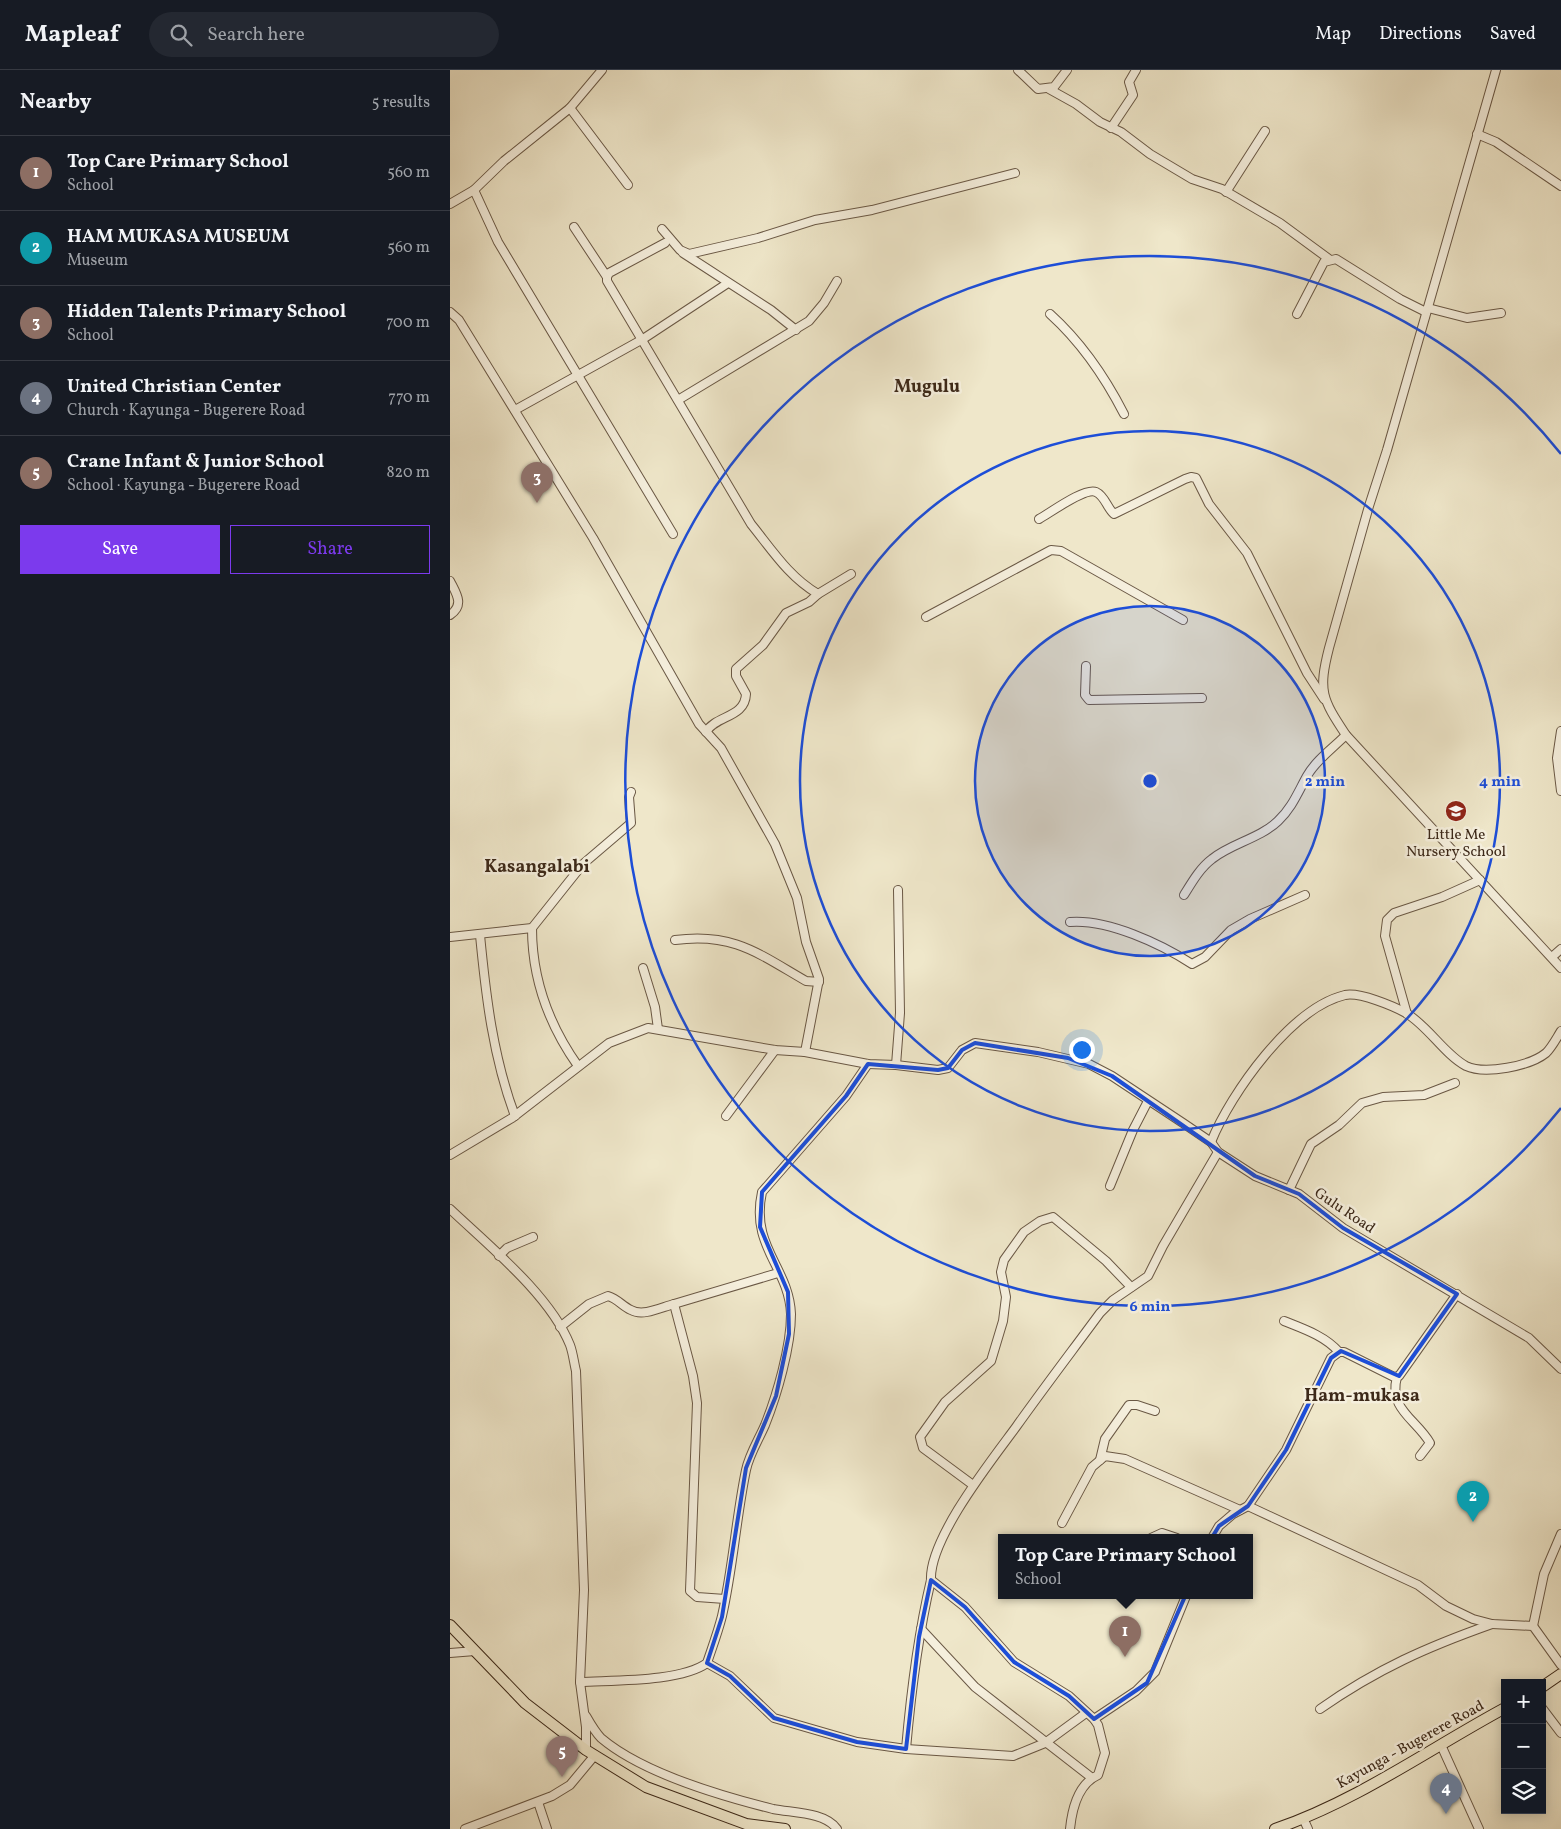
<!DOCTYPE html>
<meta charset="utf-8">
<style>
body{margin:0;font-family:Vollkorn,serif;background:#242831;color:#f1f3f6}
.controls{position:absolute;right:15px;bottom:15px;display:grid;overflow:hidden;border-radius:0px;box-shadow:0 2px 12px #0003}
.controls button{width:45px;height:45px;display:grid;place-items:center;padding:0;border:0;border-bottom:1px solid #363941;background:#171b24;color:#f1f3f6;font:25px sans-serif}
.you{position:absolute;left:631px;top:979px;width:18px;height:18px;margin:-12px;border:4px solid #fff;border-radius:50%;background:#1a73e8;box-shadow:0 0 0 8px #1a73e833}
.badge{display:grid;place-items:center;width:32px;height:32px;border-radius:50%;background:#7c3aed;color:#fff;font-size:16px;font-weight:700}
.pin{position:absolute;translate:-50% -41px;filter:drop-shadow(0 1px 2px #0008)}
.pin::after{content:'';position:absolute;top:26px;width:18px;height:15px;background:inherit;clip-path:polygon(0 0,100% 0,50% 100%)}
.popup{position:absolute;left:548px;top:1464px;width:255px;height:65px;box-sizing:border-box;display:grid;place-content:center;border-radius:0px;background:#171b24;filter:drop-shadow(0 1px 4px #0005);font-size:16px;white-space:nowrap;color:#9ea1a6}
.popup b{font-size:19px;color:#f1f3f6}
.popup::after{content:'';position:absolute;left:50%;top:100%;margin-left:-10px;border:10px solid transparent;border-top-color:#171b24}
.list{margin:0;padding:0;list-style:none}
h2{display:flex;justify-content:space-between;align-items:center;height:65px;margin:0;padding:0 20px;font-size:21px}
h2 small{font-size:16px;font-weight:400;color:#9ea1a6}
.list li{display:grid;grid-template-columns:32px 1fr auto;gap:15px;align-items:center;box-sizing:border-box;height:75px;padding:0 20px;border-top:1px solid #363941}
.list b{display:block;font-size:19px;white-space:nowrap}
.list p{margin:0;font-size:16px;white-space:nowrap;color:#9ea1a6}
.list em{font-size:16px;font-style:normal;color:#9ea1a6}
.actions{display:flex;gap:10px;padding:15px 20px}
.actions a{flex:1;padding:11px 0;border:1px solid #7c3aed;border-radius:0px;text-align:center;font-size:18px;color:#7c3aed}
.actions .main{background:#7c3aed;color:#fff}
.icon{flex:none;width:28px;height:28px;fill:none;stroke:currentColor;stroke-width:2;stroke-linecap:round;stroke-linejoin:round}
.map{position:relative;flex:none;width:1111px;height:1759px;overflow:hidden}
header{display:flex;align-items:center;gap:30px;box-sizing:border-box;height:70px;padding:0 25px;background:#171b24;border-bottom:1px solid #363941}
header strong{font-size:24px}
nav{display:flex;gap:28px;margin-inline-start:auto;font-size:18px}
.search{width:350px;height:45px;background:#242831;display:flex;align-items:center;gap:12px;box-sizing:border-box;padding:0 18px;border-radius:28px;color:#9ea1a6;font-size:19px}
main{display:flex}
aside{flex:1;background:#171b24}
.map>svg:first-child{display:block}
.lines{fill:none;stroke-linecap:round;stroke-linejoin:round}
.minor-casing{stroke:#6a5845;stroke-width:10}
.major-casing{stroke:#3d2919;stroke-width:12}
.minor{stroke:#f5efdd;stroke-width:8}
.major{stroke:#efe7ca;stroke-width:10}
.marked{fill:none;stroke:#1d4ed8;stroke-width:4;stroke-linejoin:round}
.ring{fill:none;stroke:#1d4ed8;stroke-width:2.5}
.labels{text-anchor:middle;stroke-width:5;stroke-linejoin:round;paint-order:stroke}
.poi-label{font-size:15px;fill:#3d2919;stroke:#f5efdd}
.street-label{font-size:15px;fill:#3d2919;stroke:#f5efdd}
.quarter-label{font-size:18px;font-weight:bold;fill:#3d2919;stroke:#f5efdd}
.centre{fill:#1d4ed8;stroke:#f5efdd;stroke-width:2.5}
.ring-label{font-size:15px;text-anchor:middle;font-weight:bold;fill:#1d4ed8;stroke:#f5efdd;stroke-width:5;stroke-linejoin:round;paint-order:stroke}
</style>
<header>
<strong>Mapleaf</strong>
<div class="search"><svg class="icon" aria-label="search" viewBox="0 0 24 24"><circle cx="10" cy="10" r="6"/><path d="M15 15l6 6"/></svg>Search here</div>
<nav><a>Map</a><a>Directions</a><a>Saved</a></nav>
</header>
<main>
<aside>
<h2>Nearby<small>5 results</small></h2>
<ul class="list">
<li><span class="badge" style="background:#8d6e63">1</span><div><b>Top Care Primary School</b><p>School</p></div><em>560 m</em></li>
<li><span class="badge" style="background:#0f9aa8">2</span><div><b>HAM MUKASA MUSEUM</b><p>Museum</p></div><em>560 m</em></li>
<li><span class="badge" style="background:#8d6e63">3</span><div><b>Hidden Talents Primary School</b><p>School</p></div><em>700 m</em></li>
<li><span class="badge" style="background:#6b7280">4</span><div><b>United Christian Center</b><p>Church · Kayunga - Bugerere Road</p></div><em>770 m</em></li>
<li><span class="badge" style="background:#8d6e63">5</span><div><b>Crane Infant &amp; Junior School</b><p>School · Kayunga - Bugerere Road</p></div><em>820 m</em></li>
</ul>
<div class="actions"><a class="main">Save</a><a>Share</a></div>
</aside>
<div class="map">
<svg width="1111" height="1759" viewBox="0 0 1111 1759">
<rect width="100%" height="100%" fill="#efe7ca"/>
<filter id="stains"><feTurbulence type="fractalNoise" baseFrequency=".004" numOctaves="4"/><feColorMatrix values="0 0 0 0 .2 0 0 0 0 .09 0 0 0 0 .02 0 0 0 .5 -.17"/></filter>
<radialGradient id="worn" r=".72"><stop offset=".6" stop-color="#630" stop-opacity="0"/><stop offset="1" stop-color="#630" stop-opacity=".3"/></radialGradient>
<g class="lines">
<g class="minor-casing">
<g id="minor">
<path d="M568,0L588,19L604,17L617,0"/>
<path d="M1046,0L937,380L919,436L879,578C868,621 872,629 896,665L1111,898"/>
<path d="M599,19L626,34L650,52L671,62L700,84L742,109L772,119L830,153L879,189"/>
<path d="M120,38L178,115"/>
<path d="M661,58L683,25L679,12L686,0"/>
<path d="M1027,64L1046,72L1111,116"/>
<path d="M24,120L48,172L223,464"/>
<path d="M776,122L815,61"/>
<path d="M0,134L24,120L54,91L120,38L152,0"/>
<path d="M124,157L157,207V211L301,454C322,480 339,507 368,524L401,504"/>
<path d="M212,159L230,180L239,184L308,168L365,150L422,140L565,103"/>
<path d="M233,183L321,240L346,260"/>
<path d="M157,207L159,203L215,173"/>
<path d="M978,238L1017,248L1051,243"/>
<path d="M0,242L9,250L143,468L249,654L271,678L325,774L347,828L356,872L369,909L355,982"/>
<path d="M600,244C631,272 655,307 674,344"/>
<path d="M847,244L874,192L886,189L950,229L976,242"/>
<path d="M228,330L359,251L374,233L387,211"/>
<path d="M65,340L193,269L278,213"/>
<path d="M589,449C600,443 635,417 646,422C655,426 657,438 664,444L735,409L741,407L746,408L759,434L797,483L857,603L874,629"/>
<path d="M0,511C6,523 15,535 0,545"/>
<path d="M476,547L601,480L611,481L733,550"/>
<path d="M636,596L635,625L639,630L752,628"/>
<path d="M1111,661L1107,688L1111,721"/>
<path d="M256,662C266,645 295,648 296,624L286,606V599L313,575L336,543L359,532L368,524"/>
<path d="M734,825C742,812 750,798 762,789C782,773 809,769 828,751C842,738 848,722 857,706C866,690 883,678 896,665"/>
<path d="M620,852C658,849 711,874 742,894L755,887L781,860L800,849L855,825"/>
<path d="M82,858C82,909 99,955 128,996"/>
<path d="M30,865C36,927 43,987 65,1046"/>
<path d="M0,867L82,858L133,794L181,753L179,727L181,722"/>
<path d="M225,870C283,862 309,884 356,911L369,912"/>
<path d="M1102,887L1111,879"/>
<path d="M193,898L205,937L208,959"/>
<path d="M957,944L935,866L937,850L944,843L992,827L1030,810"/>
<path d="M446,995L450,943L448,820"/>
<path d="M276,1046L325,980"/>
<path d="M761,1072C781,1023 841,938 895,925C910,922 943,936 956,943C978,956 995,985 1016,996C1035,1005 1080,996 1096,983C1102,977 1106,969 1111,961"/>
<path d="M0,1085L62,1048L159,973L198,958L325,980L355,982L418,994L446,995L488,1000L498,998L512,980L525,973L588,982L639,994L662,1006L733,1053L761,1072L768,1082L805,1106L849,1124L893,1158L1079,1268L1111,1299"/>
<path d="M660,1116L683,1060L698,1031"/>
<path d="M839,1120L861,1074L889,1055L912,1033L933,1027L974,1025L1005,1013"/>
<path d="M0,1139C39,1176 100,1225 120,1275C123,1283 124,1293 126,1301L134,1520L130,1612L136,1657V1680"/>
<path d="M49,1186L57,1178L83,1167"/>
<path d="M834,1251C854,1259 875,1266 889,1282"/>
<path d="M110,1257L139,1234L158,1226C168,1229 172,1236 181,1240C193,1247 212,1237 224,1234"/>
<path d="M947,1307C938,1339 966,1349 980,1373L970,1386"/>
<path d="M650,1390L655,1369L679,1335H687L705,1341"/>
<path d="M523,1415L473,1378L470,1367L495,1332L541,1291L553,1251L556,1227L551,1202L554,1190L574,1162L590,1151L603,1147L656,1191L681,1217"/>
<path d="M798,1436L968,1515L996,1536L1023,1549L1042,1554L1083,1556L1111,1595"/>
<path d="M612,1453L642,1397L655,1386L675,1389L790,1440"/>
<path d="M701,1468L712,1463L727,1468"/>
<path d="M762,1468L769,1456L783,1444L798,1436L836,1380L881,1288L889,1282H894L944,1307L949,1306L1007,1224"/>
<path d="M481,1510L515,1537L564,1592L619,1626L644,1649L648,1655L655,1683L648,1705C628,1714 622,1739 620,1759"/>
<path d="M275,1529L247,1527L240,1521L247,1333L243,1306L224,1234L328,1203"/>
<path d="M1083,1556L1094,1504L1111,1464"/>
<path d="M471,1559L525,1617L642,1708"/>
<path d="M0,1583L25,1581"/>
<path d="M257,1593L280,1606L324,1648L407,1672L456,1679L563,1686L595,1673L636,1643"/>
<path d="M130,1612C164,1610 231,1612 257,1593C262,1578 268,1562 272,1546C283,1498 286,1448 296,1400C299,1385 309,1369 315,1355C327,1325 341,1277 341,1244C339,1197 300,1177 312,1122L396,1026L418,994"/>
<path d="M1092,1638L1111,1663"/>
<path d="M870,1639C927,1599 977,1577 1042,1554"/>
<path d="M136,1646C140,1653 145,1662 151,1668C192,1703 271,1726 323,1739C343,1743 375,1742 387,1759"/>
<path d="M644,1649L686,1621L705,1602L736,1526"/>
<path d="M991,1675L1029,1759"/>
<path d="M456,1679C461,1622 468,1565 481,1510C479,1469 541,1391 566,1357C593,1319 622,1281 650,1243L663,1230L698,1206L713,1176L768,1082"/>
<path d="M88,1732L97,1759"/>
<path d="M853,1748L858,1759"/>
<path d="M15,1759L102,1726L120,1715L145,1685"/>
</g>
</g>
<g class="major-casing">
<g id="major">
<path d="M0,1555L75,1633L136,1680L196,1717L296,1754L335,1759"/>
<path d="M1092,1617L1111,1604"/>
<path d="M825,1759C907,1731 979,1679 1055,1638"/>
</g>
</g>
<use href="#minor" class="minor"/>
<use href="#major" class="major"/>
</g>
<path class="marked" d="M525,973L618,988L662,1006L805,1106L849,1124L893,1158L1007,1224L949,1306L891,1281L881,1288L836,1380L798,1436L769,1456L758,1474L697,1613L644,1649L619,1626L564,1592L515,1537L481,1510L469,1567L456,1679L407,1672L324,1648L280,1606L257,1593L272,1547L296,1398L326,1326L339,1264L338,1222L310,1157L312,1122L396,1026L418,994L488,1000L498,998L512,980Z"/>
<circle cx="700" cy="711" r="175" fill="#1d4ed8" fill-opacity=".12"/>
<g class="ring">
<circle cx="700" cy="711" r="175"/>
<circle cx="700" cy="711" r="350"/>
<path d="M1111 1038A525 525 0 1 1 1111 384"/>
</g>
<defs>
<g id="school-disc" transform="scale(1.125)"><circle r="9.5" fill="#8f2418" stroke="#f5efdd"/><path d="M0-5L7-2L0 1L-7-2ZM-4 1L0 2.5L4 1V4Q0 6-4 4Z" fill="#fff"/></g>
</defs>
<g fill-rule="evenodd">
<use href="#school-disc" x="1006" y="741"/>
</g>
<g class="labels">
<g class="poi-label">
<text x="1006" y="769">Little Me<tspan x="1006" dy="17">Nursery School</tspan></text>
</g>
<g class="street-label">
<text transform="translate(895 1140) rotate(34)" y="5">Gulu Road</text>
<text transform="translate(960 1674) rotate(-29)" y="5">Kayunga - Bugerere Road</text>
</g>
<g class="quarter-label">
<text x="477" y="322">Mugulu</text>
<text x="87" y="802">Kasangalabi</text>
<text x="912" y="1331">Ham-mukasa</text>
</g>
</g>
<circle cx="700" cy="711" r="8" class="centre"/>
<g class="ring-label">
<text x="875" y="716">2 min</text>
<text x="1050" y="716">4 min</text>
<text x="700" y="1241">6 min</text>
</g>
<rect width="100%" height="100%" filter="url(#stains)"/>
<rect width="100%" height="100%" fill="url(#worn)"/>
</svg>
<div class="controls">
<button>+</button>
<button>−</button>
<button><svg class="icon" aria-label="layers" viewBox="0 0 24 24"><path d="M12 4l9 5-9 5-9-5zM3 14l9 5 9-5"/></svg></button>
</div>
<div class="you"></div>
<div class="pin badge" style="left:675px;top:1587px;background:#8d6e63">1</div>
<div class="popup"><b>Top Care Primary School</b>School</div>
<div class="pin badge" style="left:1023px;top:1452px;background:#0f9aa8">2</div>
<div class="pin badge" style="left:87px;top:433px;background:#8d6e63">3</div>
<div class="pin badge" style="left:996px;top:1744px;background:#6b7280">4</div>
<div class="pin badge" style="left:112px;top:1707px;background:#8d6e63">5</div>
</div>
</main>
